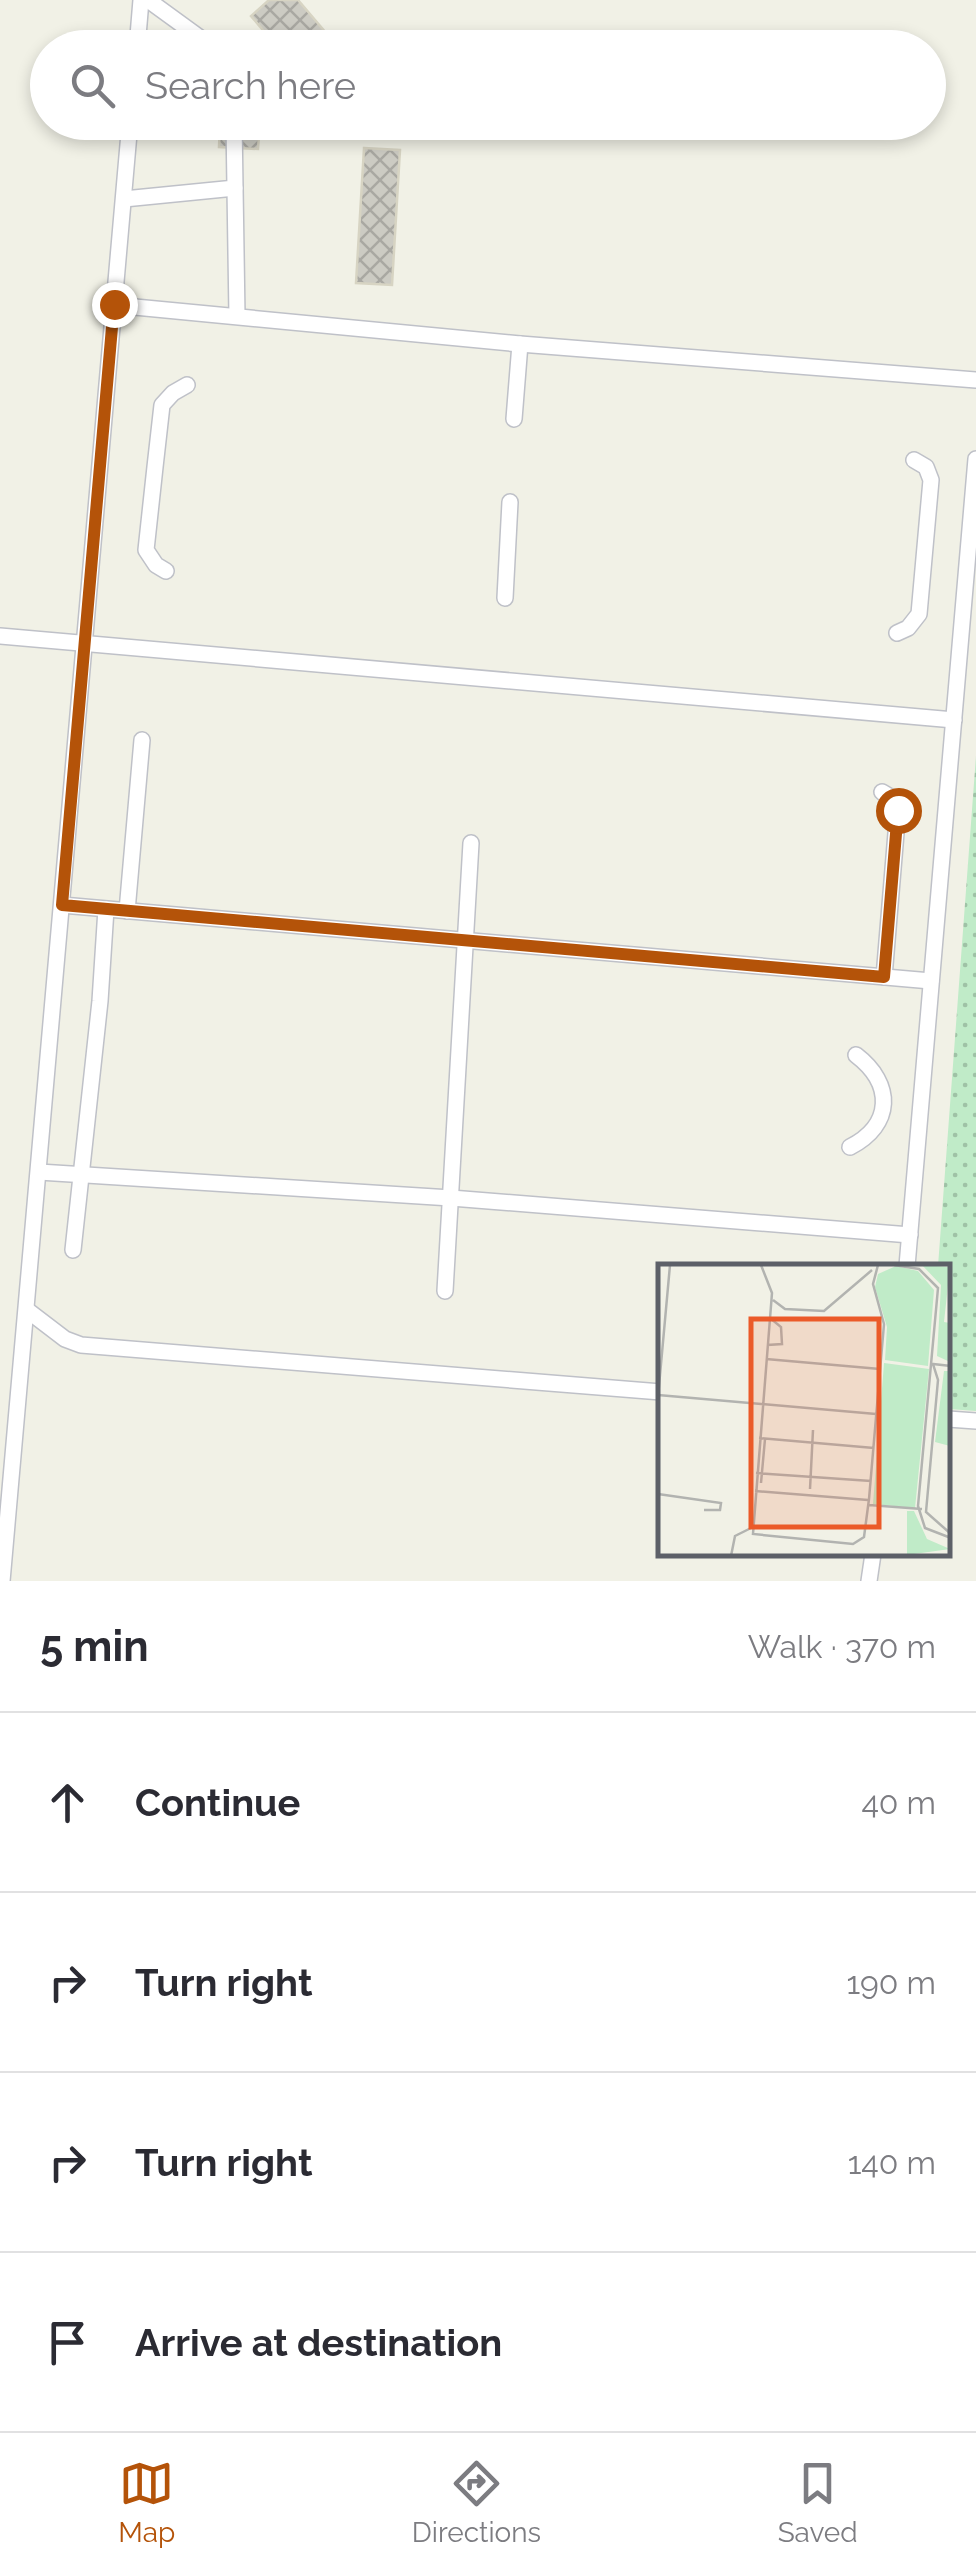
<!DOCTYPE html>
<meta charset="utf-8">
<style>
body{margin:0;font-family:Raleway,sans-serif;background:#f2f2f3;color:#2b2b33}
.stop{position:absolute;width:30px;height:30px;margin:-22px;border:8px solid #b45309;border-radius:50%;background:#fff}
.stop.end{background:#b45309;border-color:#fff;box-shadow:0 2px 10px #0008}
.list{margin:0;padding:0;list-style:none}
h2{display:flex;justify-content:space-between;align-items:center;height:130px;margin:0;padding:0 40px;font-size:42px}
h2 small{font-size:32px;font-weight:400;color:#7c7c81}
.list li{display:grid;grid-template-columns:65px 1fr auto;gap:30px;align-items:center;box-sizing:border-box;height:180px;padding:0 40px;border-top:2px solid #e1e1e2}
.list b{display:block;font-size:38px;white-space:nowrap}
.list em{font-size:32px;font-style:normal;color:#7c7c81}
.icon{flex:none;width:55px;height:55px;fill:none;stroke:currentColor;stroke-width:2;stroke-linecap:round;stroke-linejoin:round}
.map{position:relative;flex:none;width:976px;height:1581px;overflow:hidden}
.search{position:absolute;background:#fff;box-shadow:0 5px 15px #0003;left:30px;right:30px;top:30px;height:110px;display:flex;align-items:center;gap:25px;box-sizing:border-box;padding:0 35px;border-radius:55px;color:#7c7c81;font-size:38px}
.sheet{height:850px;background:#fff}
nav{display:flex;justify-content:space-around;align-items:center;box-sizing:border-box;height:140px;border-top:2px solid #e1e1e2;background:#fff;font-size:28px;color:#7c7c81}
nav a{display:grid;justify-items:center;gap:5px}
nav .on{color:#b45309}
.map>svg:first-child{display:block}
.green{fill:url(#green-dots)}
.building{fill:url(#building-cross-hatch);stroke:#d7d4c3;stroke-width:2.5}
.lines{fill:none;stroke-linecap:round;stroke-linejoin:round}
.service-casing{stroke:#bfc1c8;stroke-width:18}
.service{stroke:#fff;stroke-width:15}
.route{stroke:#b45309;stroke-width:12}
.inset-road{fill:none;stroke:#b2b3b0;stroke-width:2.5}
.view{fill:#eb5a29;fill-opacity:0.15;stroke:#eb5a29;stroke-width:5}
.inset-edge{fill:none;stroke:#5d6068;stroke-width:5}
</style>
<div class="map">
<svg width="976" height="1581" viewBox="0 0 976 1581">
<defs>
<pattern id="green-dots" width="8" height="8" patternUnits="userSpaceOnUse" patternTransform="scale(2.5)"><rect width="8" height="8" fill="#c0ebc8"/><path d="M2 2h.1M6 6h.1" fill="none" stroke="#9fc2a6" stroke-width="1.8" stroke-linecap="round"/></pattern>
<pattern id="building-cross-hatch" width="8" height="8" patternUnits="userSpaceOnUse" patternTransform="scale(2.5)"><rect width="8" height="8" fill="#cccbc3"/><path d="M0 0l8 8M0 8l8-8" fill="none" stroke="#a9a8a2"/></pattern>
</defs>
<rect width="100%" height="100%" fill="#f1f1e6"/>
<path class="green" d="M976,756V1411L949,1409L948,1266H938Z"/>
<g class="building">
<path d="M269,0H298L333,41L325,48H278L251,16Z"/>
<path d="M220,122H260L258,149L219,147Z"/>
<path d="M364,148L400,150L392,285L356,283Z"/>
</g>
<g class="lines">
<g class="service-casing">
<g id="service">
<path d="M148,0L214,48"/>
<path d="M137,48L141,0"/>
<path d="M235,188L237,316"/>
<path d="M124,199L235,188L234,122"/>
<path d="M114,305L520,344L976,380"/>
<path d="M514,419L520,344"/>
<path d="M166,571L156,565L146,550L155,467L162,405L173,393L187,385"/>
<path d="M505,598L510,502"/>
<path d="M897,633L908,628L919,614L931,480L926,467L914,460"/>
<path d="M0,636L954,720"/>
<path d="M882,792L892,798L898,809L884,977"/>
<path d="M62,905L931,981"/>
<path d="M127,911L142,740"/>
<path d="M850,1147C893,1125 894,1084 856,1055"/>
<path d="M39,1172L451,1198L910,1235"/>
<path d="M73,1250L100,1001L106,909"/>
<path d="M907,1266L976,459"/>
<path d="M445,1291L471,843"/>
<path d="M27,1310L65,1339L81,1345L661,1392"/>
<path d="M948,1419L976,1421"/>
<path d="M2,1581L130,122"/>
<path d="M869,1581L873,1554"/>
</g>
</g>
<use href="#service" class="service"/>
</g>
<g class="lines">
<path class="route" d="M114,304L62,905L884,977L898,810"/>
</g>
<g transform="translate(658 1264)">
<rect width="292" height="292" fill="#f1f1e6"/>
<path d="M264,1L292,3L286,58L292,59V98L279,92L283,21ZM238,2L260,7L276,26L270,102L227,96L229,63L217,23L220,10ZM226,99L271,105L257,244L215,240ZM286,107H292V182L277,178ZM249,247H256L269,275L292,285L249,291Z" fill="#c0ebc8"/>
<path class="inset-road" d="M103,1L114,29L95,270L195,280L206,273L211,235L226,60L215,20L220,1M236,1L261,5L280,24L260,242L267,264L293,274M115,36L127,45L166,47L214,6M109,81L124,80L123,63L112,54M108,95L222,105M293,102L275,100L280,116L268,248L293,270M0,131L218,150M0,133L12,1M101,174L216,184M98,209L213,217M103,219L107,175M152,225L155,166M97,227L210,236M0,230L63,239L62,246H46M211,241L264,245M73,292L77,272L93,264"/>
<path class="view" d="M93,55H221V263H93Z"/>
<rect width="292" height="292" class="inset-edge"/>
</g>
</svg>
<div class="stop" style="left:898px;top:810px"></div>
<div class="stop end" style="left:114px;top:304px"></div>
<div class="search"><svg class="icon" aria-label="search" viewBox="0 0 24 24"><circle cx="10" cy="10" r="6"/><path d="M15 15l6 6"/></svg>Search here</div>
</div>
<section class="sheet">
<h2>5 min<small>Walk · 370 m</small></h2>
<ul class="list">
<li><svg class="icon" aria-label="ahead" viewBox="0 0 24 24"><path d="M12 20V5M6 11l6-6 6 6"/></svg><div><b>Continue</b></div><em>40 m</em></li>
<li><svg class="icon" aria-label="right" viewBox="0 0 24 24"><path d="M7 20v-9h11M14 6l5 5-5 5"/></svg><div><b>Turn right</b></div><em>190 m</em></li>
<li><svg class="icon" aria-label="right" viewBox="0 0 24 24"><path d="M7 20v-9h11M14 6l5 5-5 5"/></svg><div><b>Turn right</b></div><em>140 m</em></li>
<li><svg class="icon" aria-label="arrive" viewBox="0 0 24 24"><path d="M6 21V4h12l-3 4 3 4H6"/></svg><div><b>Arrive at destination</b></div></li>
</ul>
</section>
<nav>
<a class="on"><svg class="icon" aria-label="map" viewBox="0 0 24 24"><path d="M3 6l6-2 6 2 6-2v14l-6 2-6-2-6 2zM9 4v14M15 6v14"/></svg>Map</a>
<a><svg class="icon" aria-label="directions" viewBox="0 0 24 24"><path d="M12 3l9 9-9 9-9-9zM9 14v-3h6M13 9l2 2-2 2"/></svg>Directions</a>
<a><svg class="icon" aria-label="saved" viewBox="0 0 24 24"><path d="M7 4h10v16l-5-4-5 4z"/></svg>Saved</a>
</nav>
